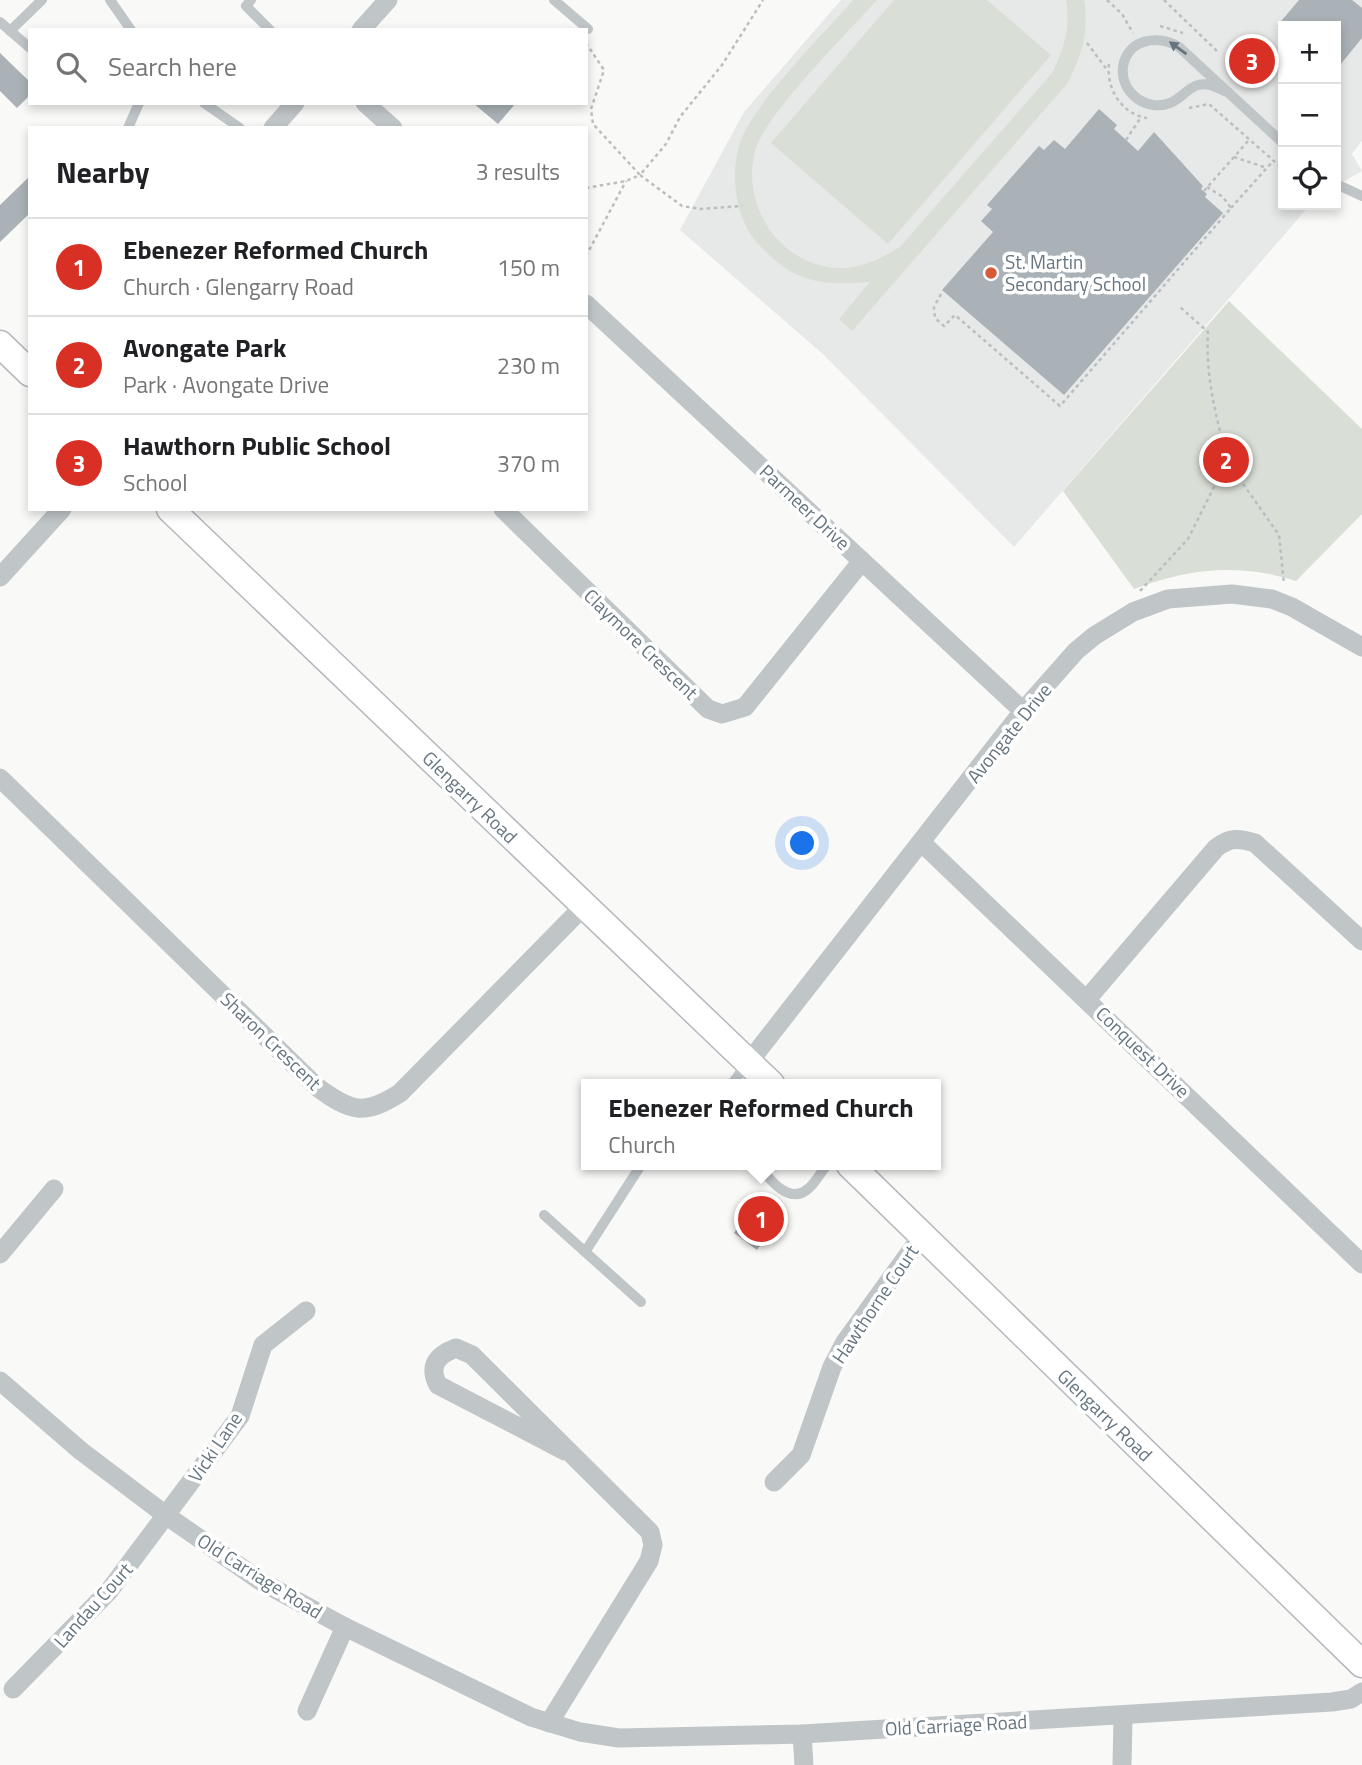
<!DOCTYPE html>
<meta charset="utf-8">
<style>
body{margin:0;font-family:"Titillium Web",sans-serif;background:#f2f2f2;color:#202124}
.controls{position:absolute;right:21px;top:21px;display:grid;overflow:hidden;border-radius:0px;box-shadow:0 4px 10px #0003}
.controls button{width:63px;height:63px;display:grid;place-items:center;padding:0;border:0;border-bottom:2px solid #e0e0e0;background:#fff;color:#202124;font:35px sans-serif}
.you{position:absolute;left:803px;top:844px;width:24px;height:24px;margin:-18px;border:5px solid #fff;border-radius:50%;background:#1a73e8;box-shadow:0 0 0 10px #1a73e833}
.badge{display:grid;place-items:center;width:46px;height:46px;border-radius:50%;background:#d93025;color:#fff;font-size:23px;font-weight:700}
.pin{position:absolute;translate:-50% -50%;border:4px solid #fff;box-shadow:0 2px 7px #0006}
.popup{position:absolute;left:581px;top:1079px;width:360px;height:91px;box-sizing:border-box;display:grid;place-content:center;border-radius:0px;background:#fff;filter:drop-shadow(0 2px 5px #0005);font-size:23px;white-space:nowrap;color:#757577}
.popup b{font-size:26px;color:#202124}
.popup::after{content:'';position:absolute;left:50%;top:100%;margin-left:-14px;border:14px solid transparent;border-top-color:#fff}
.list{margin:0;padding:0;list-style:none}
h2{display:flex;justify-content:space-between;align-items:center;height:91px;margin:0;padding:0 28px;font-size:30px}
h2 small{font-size:23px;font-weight:400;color:#757577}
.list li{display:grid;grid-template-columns:46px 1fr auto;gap:21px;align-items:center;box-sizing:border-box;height:98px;padding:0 28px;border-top:2px solid #e0e0e0}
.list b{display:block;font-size:26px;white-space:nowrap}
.list p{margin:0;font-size:23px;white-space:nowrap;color:#757577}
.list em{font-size:23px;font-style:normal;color:#757577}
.icon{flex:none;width:38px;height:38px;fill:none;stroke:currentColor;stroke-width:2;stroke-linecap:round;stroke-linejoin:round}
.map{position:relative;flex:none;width:1362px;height:1765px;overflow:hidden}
.search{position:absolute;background:#fff;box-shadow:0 4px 10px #0003;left:28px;top:28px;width:560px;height:77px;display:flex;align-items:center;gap:18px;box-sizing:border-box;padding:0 24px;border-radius:0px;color:#757577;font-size:26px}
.panel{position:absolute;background:#fff;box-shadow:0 4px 10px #0003;left:28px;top:126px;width:560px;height:385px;border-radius:0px}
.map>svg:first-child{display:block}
.built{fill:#e7e8e8}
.green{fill:#d9ded6}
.building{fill:#aab2b7}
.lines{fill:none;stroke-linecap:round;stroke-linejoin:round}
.secondary-casing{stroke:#b3b9bd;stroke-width:29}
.path{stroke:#bbbec0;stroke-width:2.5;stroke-dasharray:3.5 3.5;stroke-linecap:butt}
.lane{stroke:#c0c5c8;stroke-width:10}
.street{stroke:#c0c5c8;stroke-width:19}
.secondary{stroke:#fff;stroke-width:26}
.oneway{fill:#667580}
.poi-dot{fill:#d75b39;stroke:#fff;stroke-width:2.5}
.labels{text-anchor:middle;stroke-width:7;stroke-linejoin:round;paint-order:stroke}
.poi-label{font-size:19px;fill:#667580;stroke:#fff;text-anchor:start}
.street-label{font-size:19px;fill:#667580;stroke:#fff}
</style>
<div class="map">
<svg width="1362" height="1765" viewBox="0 0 1362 1765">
<rect width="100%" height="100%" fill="#f9f9f7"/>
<path class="built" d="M841,0H1362V141L1352,154L1362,171L1343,182L1336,201V26H1283V205H1310L1014,547L824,355L680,230L744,112Z"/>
<g class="green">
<path d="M853,0H877C848,32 768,112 756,148C738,206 783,271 846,268C867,266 883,257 900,247L1052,73C1064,48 1071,28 1066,0H1084C1089,33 1082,56 1066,85L852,331L839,319L870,282C820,285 796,284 760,246C748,234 740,215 737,199C734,181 734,164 739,146C750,106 824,34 853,0Z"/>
<path d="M894,0H987L1051,55L888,244L771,143Z"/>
<path d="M1229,301L1362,429V514L1296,581C1240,563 1189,568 1134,589L1063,491Z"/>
</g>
<g class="building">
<path d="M1299,0H1352L1362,8V38L1336,70V26H1277Z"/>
<path d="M0,53L30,82V95L17,108L0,91Z"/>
<path d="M473,103H516L498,124Z"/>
<path d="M1099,109L1117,125L1114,129L1138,151L1154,132L1203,186L1201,189L1207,194L1205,197L1223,213L1064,395L942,290L993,232L981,221L992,209L987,205L1039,146L1044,150L1054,140L1065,149Z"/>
<path d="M30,176V213L0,242V205Z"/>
<path d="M761,1192L785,1208L757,1250L734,1233Z"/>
</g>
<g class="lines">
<g class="secondary-casing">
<g id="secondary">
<path d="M0,344L30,373"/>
<path d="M170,509L771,1084"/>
<path d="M850,1165L1362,1664"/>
</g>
</g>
<g class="path">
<path d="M1107,0L1122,14L1133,33"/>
<path d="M1164,0L1219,53"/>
<path d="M1160,26L1183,33"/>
<path d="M586,43L604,70L591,109L593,124L640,175L666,144L680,117L722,65L763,0"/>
<path d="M1087,43L1108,71"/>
<path d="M1109,64C1106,88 1121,114 1147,118"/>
<path d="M1189,108L1209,104L1283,169"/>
<path d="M1126,140L1141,117"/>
<path d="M1234,157L1267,168"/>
<path d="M586,188L626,181L640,175L682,206L701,209L742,206"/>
<path d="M1204,191L1248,141"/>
<path d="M1231,208L1273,161"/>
<path d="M586,256L626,181"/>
<path d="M941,294L934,307L935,318L944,326L955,315L1060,406L1231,208L1223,197L1207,187"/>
<path d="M1227,461L1279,535L1284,584"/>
<path d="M1140,591L1188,539L1227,461C1217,418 1205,377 1208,332L1179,306"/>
</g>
<g class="lane">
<path d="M110,0L131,30"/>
<path d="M251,0L246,6L270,30"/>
<path d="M554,0L588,29"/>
<path d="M0,22L30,48"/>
<path d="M10,31L42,0"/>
<path d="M1229,93C1219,89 1209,82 1198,85C1187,88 1181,99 1170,103C1147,112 1120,93 1123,67C1127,39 1158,34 1179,47L1283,143"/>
<path d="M204,103L240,128"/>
<path d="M128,128L139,103"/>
<path d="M1336,184L1362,196"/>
<path d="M732,1084L748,1062"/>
<path d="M760,1165C769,1180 790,1206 809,1188C816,1182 821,1172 827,1165"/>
<path d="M544,1215L641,1302"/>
<path d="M585,1252L641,1165"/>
</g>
<g class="street">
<path d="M361,30L388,0"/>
<path d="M365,103L393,128"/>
<path d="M273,128L295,103"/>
<path d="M586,304L1023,711"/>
<path d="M503,509L708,709L722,714L745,707L862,561"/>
<path d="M0,577L62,509"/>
<path d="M0,778L317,1087C351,1112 364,1116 400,1093L583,907"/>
<path d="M922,843L1362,1264"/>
<path d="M1088,998L1216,848C1230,837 1239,838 1255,843L1362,941"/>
<path d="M749,1062L1023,711L1076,651L1094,636L1133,612L1168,599L1232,594L1272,599L1292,607L1362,647"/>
<path d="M0,1254L54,1189"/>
<path d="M0,1381L81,1451L167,1516L262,1582L345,1627L531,1717L580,1732L619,1738L802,1734L1332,1702L1351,1699L1362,1692"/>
<path d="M774,1482L801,1455L832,1367L845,1342L921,1237"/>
<path d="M13,1689L109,1591L240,1416L263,1345L306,1311"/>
<path d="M307,1711L345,1627"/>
<path d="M549,1723L649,1561L653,1545L650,1532L472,1355L456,1348C437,1355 428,1366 438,1385L565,1451"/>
<path d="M802,1734L804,1765"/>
<path d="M1122,1765L1123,1717"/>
</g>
<use href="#secondary" class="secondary"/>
</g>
<defs><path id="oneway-solid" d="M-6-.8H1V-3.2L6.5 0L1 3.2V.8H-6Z" transform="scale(1.75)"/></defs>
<use class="oneway" href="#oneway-solid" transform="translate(1178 48) rotate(-144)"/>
<circle class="poi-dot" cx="991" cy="273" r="7"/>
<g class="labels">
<g class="poi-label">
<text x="1005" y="269">St. Martin<tspan x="1005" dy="22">Secondary School</tspan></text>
</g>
<g class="street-label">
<text transform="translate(805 507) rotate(43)" y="7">Parmeer Drive</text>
<text transform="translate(641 644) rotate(44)" y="7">Claymore Crescent</text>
<text transform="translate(1009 733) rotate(-51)" y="7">Avongate Drive</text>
<text transform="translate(470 797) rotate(44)" y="7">Glengarry Road</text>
<text transform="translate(271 1041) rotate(44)" y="7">Sharon Crescent</text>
<text transform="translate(1143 1052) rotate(44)" y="7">Conquest Drive</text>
<text transform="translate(875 1304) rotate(-56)" y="7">Hawthorne Court</text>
<text transform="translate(1105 1415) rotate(44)" y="7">Glengarry Road</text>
<text transform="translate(215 1447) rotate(-56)" y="7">Vicki Lane</text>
<text transform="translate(260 1576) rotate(32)" y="7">Old Carriage Road</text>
<text transform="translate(93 1605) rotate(-48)" y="7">Landau Court</text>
<text transform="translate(956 1725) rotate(-3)" y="7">Old Carriage Road</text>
</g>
</g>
</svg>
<div class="controls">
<button>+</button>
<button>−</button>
<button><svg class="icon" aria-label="locate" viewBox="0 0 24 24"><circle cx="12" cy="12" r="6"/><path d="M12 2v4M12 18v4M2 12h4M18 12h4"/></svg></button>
</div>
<div class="you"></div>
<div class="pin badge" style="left:761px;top:1219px">1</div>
<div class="popup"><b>Ebenezer Reformed Church</b>Church</div>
<div class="pin badge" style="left:1226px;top:460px">2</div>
<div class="pin badge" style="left:1252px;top:61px">3</div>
<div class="search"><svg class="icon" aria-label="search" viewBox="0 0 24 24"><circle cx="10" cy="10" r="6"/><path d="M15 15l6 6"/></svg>Search here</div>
<section class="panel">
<h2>Nearby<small>3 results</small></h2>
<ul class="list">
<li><span class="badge">1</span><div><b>Ebenezer Reformed Church</b><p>Church · Glengarry Road</p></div><em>150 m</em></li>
<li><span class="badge">2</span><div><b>Avongate Park</b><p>Park · Avongate Drive</p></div><em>230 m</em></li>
<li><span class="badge">3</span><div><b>Hawthorn Public School</b><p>School</p></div><em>370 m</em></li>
</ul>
</section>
</div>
